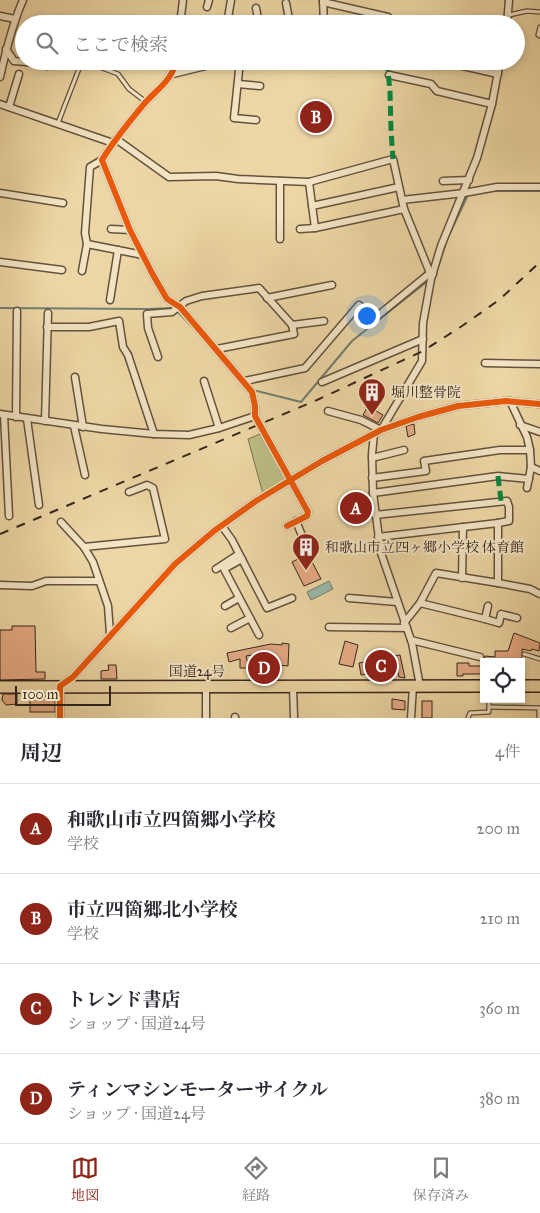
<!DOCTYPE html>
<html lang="ja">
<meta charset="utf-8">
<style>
body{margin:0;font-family:"IM FELL Great Primer","Noto Serif JP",serif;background:#f2f2f3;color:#2b2b33}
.controls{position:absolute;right:15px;bottom:15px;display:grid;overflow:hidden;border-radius:0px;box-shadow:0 2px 8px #0003}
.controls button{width:45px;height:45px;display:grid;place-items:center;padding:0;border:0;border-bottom:1px solid #e1e1e2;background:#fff;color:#2b2b33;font:25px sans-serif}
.scale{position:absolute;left:15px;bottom:12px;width:96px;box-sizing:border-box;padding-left:5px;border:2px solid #35261b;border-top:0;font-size:14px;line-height:18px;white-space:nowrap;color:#35261b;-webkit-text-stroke:4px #f3e4c4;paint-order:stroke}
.you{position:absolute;left:366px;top:315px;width:18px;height:18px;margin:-12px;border:4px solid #fff;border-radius:50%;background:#1a73e8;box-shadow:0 0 0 8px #1a73e833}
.badge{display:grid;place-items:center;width:32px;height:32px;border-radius:50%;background:#8f2418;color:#fff;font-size:16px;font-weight:700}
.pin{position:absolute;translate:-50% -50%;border:2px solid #fff;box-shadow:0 1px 5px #0006}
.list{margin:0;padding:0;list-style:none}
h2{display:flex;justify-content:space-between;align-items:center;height:65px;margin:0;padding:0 20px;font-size:21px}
h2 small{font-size:16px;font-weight:400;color:#7c7c81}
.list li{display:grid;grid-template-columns:32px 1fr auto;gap:15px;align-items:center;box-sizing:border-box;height:90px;padding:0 20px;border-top:1px solid #e1e1e2}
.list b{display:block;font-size:19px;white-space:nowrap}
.list p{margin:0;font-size:16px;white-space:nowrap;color:#7c7c81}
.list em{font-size:16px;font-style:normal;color:#7c7c81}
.icon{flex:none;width:28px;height:28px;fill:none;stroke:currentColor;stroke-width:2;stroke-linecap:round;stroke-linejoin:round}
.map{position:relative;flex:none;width:540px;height:718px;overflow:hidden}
.search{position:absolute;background:#fff;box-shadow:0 2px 8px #0003;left:15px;right:15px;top:15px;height:55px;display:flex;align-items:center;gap:12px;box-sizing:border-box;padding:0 18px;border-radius:28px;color:#7c7c81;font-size:19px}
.sheet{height:425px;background:#fff}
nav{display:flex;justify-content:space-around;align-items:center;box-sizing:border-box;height:70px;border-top:1px solid #e1e1e2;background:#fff;font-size:14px;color:#7c7c81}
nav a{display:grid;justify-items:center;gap:2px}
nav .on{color:#8f2418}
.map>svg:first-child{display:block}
.green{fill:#bbbd84;stroke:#787250}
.water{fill:#99b9aa;stroke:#717e71}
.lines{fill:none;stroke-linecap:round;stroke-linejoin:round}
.stream{stroke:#717e71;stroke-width:2}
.building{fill:#e5ab85;stroke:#35261b}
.service-casing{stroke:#63523e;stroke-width:5.5}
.minor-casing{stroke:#63523e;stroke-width:9}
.trunk-casing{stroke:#35261b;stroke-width:14}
.service{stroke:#f3e4c4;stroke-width:3}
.minor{stroke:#f3e4c4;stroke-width:6}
.trunk{stroke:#edd6a5;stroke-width:11}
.rail{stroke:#35261b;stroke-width:2;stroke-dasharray:9 9;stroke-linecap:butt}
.quiet{stroke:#00873e;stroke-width:5;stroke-dasharray:10 5;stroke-linecap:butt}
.cycleway-casing{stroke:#f3e4c4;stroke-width:9}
.cycleway{stroke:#e8590c;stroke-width:6}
.labels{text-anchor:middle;stroke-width:4;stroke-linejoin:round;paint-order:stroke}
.poi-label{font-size:14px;fill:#35261b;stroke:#f3e4c4;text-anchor:start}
.street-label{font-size:14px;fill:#35261b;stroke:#f3e4c4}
</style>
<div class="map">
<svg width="540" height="718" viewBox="0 0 540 718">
<rect width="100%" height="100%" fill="#edd6a5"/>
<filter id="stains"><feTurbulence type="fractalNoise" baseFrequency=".004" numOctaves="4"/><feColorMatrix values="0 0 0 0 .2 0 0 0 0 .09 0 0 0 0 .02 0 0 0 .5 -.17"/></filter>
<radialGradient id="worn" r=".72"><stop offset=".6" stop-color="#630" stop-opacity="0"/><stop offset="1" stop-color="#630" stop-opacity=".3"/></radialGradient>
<path class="green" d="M260,434L286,479L263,494L248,439Z"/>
<path class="water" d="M329,581L333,589L311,600L307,592Z"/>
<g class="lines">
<g class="stream">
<path d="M492,191H540"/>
<path d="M436,273L448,237L468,195"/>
<path d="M0,308L148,309L174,308"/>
<path d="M177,311L198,333"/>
<path d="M219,358L229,369"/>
<path d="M253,390L301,402L352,341L429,280"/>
</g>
</g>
<g class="building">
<path d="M368,406L383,415L378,423L363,415Z"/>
<path d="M414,424L415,434L408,437L406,426Z"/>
<path d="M308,554L321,579L304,586L292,562Z"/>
<path d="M12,626H35L36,672H45V679L0,680V630H12Z"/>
<path d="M514,633L540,643L539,651L532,649L531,651L522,649V662H484L485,656L495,657V651H508Z"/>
<path d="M345,641L358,645L353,667L339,664Z"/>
<path d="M282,643L289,644L288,666L278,665L275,679H269L270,670L260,669V654L246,656L249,668H240V659L229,662L227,653L271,644L282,645Z"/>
<path d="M400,655L405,678L399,677L397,669L361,675L359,663Z"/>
<path d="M457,663H469V666H484V672H482V674H463V676H457Z"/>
<path d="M108,665H116L117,679H101V671L109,670Z"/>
<path d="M3,694H17V704L6,705L2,700Z"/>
<rect x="30" y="696" width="25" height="16"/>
<path d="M392,699L405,701V710L392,709Z"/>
<rect x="422" y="701" width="10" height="17"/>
</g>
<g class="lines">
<g class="service-casing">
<g id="service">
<path d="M509,15L527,11L540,12"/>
<path d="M540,27L538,35L540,36"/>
<path d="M84,61L118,74L129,89L146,102"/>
<path d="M58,123L82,61"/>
<path d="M524,654L540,659"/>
<path d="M489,707L540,708"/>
<path d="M468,718L470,713L489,712V701"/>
<path d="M539,718V708"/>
</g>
</g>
<g class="minor-casing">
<g id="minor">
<path d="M323,0L324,24"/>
<path d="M323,2L388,17L391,22L397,24"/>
<path d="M286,3L290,24"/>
<path d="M207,7L209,0"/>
<path d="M256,8L259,24"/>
<path d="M0,16L15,19"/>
<path d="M180,24L183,0"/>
<path d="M227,24L231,0"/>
<path d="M507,24L509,0"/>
<path d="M6,49L14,61L38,63L47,66"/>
<path d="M176,61C172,81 157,89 144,104C129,122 114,140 102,160L130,230L153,275L167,299L180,307L252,392L255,406V416L308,512L307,516L287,526"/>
<path d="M240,61L234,118L256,120"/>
<path d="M441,61L498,74"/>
<path d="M173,74L226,61"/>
<path d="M389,75L431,84L437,91L492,104"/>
<path d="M0,77C6,50 12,25 23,0"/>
<path d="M238,84L260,86"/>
<path d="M0,104L113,143"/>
<path d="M9,107L19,74"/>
<path d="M116,139L169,177L216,176L238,179L309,182L393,159L404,209L430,273L433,274"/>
<path d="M443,181L469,180"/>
<path d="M309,182L315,228"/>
<path d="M0,193L63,203"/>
<path d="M402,200L464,193L497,187H540"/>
<path d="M312,206L399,187"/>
<path d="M111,229L130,230"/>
<path d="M300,229L315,228L404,209"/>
<path d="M280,239V181"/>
<path d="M87,244L85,233L90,167L102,160"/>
<path d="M0,262L62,270"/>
<path d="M82,271L87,244L143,255"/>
<path d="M267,298L332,285"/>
<path d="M110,300L118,250"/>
<path d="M292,325L324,321"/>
<path d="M47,327H89L119,321L123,347L128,355L154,434"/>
<path d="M158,357L148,328L147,314L172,312L186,301L202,296L259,288L292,325L294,334L217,349"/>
<path d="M485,363L540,364"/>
<path d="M75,377L83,427"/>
<path d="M204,381L219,428"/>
<path d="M245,381L305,368L359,305L375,318L430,273"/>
<path d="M322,382L423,339"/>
<path d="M510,401L527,437L530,450L531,467L527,488"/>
<path d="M328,411L361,420L381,430"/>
<path d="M0,414L102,429L154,434L189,435L219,428L255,416"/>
<path d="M4,415L9,516"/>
<path d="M16,417L17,311"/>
<path d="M27,419L39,505"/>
<path d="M45,421L48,313"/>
<path d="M520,425L540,432"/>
<path d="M74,426L85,475"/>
<path d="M381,430L422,361L423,323L431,279L441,246L477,158L492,104L500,61"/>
<path d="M374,434L372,454L373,493L381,553L412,643L420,686"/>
<path d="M372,458L404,450"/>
<path d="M531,467L540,471"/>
<path d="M372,478L426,471L424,461L500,450H530"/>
<path d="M373,493L498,476L529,479"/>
<path d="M375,515L507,501L509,507V521L498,523V583L530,589L540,594"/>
<path d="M296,521L305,543"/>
<path d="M61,522L84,547L93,562L108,606L110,634"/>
<path d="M222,526L232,540L267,608L292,598"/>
<path d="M378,537L498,523"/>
<path d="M84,547L165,539L153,488L147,485L129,492"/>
<path d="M242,559L224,569L259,635"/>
<path d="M216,569L239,554"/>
<path d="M462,578L463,527"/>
<path d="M0,585L32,586L46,581H99"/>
<path d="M349,598L397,602"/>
<path d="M420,603L485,619L488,606"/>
<path d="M225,606L239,598"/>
<path d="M485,619L499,623L501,614L517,618"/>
<path d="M404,623L420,603L436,573L498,583"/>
<path d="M329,627L407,628"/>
<path d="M231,628L250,618"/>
<path d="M411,640L480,657"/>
<path d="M293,686L294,718"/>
<path d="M60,718V686L73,677L175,564L214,531L256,501L322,461L381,430L418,417L458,406L506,401L540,404"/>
<path d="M206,718V686"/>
<path d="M235,718V717"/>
<path d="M411,718L413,686"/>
</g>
</g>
<g class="trunk-casing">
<g id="trunk">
<path d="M521,686H540"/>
<path d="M0,687L484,686"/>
</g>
</g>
<use href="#service" class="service"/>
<use href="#minor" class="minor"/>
<use href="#trunk" class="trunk"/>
<path class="rail" d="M0,534L317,400L423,351L462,326L499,300L540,262"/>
<g class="quiet">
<path d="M388,24L391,22"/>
<path d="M387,61L390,91L391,130L393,159"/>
<path d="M498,476L501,501"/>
</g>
<g class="cycleway-casing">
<g id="cycleway">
<path d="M176,61C172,81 157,89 144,104C129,122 114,140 102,160L130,230L153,275L167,299L180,307L252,392L255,406V416L308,512L307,516L287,526"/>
<path d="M60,718V686L73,677L175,564L214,531L256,501L322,461L381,430L418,417L458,406L506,401L540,404"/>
</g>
</g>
<use href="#cycleway" class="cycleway"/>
</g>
<defs>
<g id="building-pin" transform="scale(1.4375)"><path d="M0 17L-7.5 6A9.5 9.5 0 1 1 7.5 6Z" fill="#8f2418" stroke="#f3e4c4"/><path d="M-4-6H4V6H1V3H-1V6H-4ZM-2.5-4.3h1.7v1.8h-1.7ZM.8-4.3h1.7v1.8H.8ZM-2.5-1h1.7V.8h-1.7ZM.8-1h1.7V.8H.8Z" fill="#fff"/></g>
</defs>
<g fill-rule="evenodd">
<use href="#building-pin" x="372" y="392"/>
<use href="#building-pin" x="306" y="547"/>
</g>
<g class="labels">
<g class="poi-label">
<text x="391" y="397">堀川整骨院</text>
<text x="325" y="552">和歌山市立四ヶ郷小学校 体育館</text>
</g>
<g class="street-label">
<text x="197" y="676">国道24号</text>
</g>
</g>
<rect width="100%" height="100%" filter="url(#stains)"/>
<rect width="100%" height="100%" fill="url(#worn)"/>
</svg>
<div class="controls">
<button><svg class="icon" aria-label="locate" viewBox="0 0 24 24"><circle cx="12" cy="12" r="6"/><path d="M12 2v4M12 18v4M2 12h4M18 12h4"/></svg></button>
</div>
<div class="scale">100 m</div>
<div class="you"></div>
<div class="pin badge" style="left:356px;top:508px">A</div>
<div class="pin badge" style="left:316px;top:117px">B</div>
<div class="pin badge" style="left:381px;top:666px">C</div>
<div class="pin badge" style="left:264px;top:668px">D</div>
<div class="search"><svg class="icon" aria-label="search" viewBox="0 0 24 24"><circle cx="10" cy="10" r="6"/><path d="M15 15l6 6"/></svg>ここで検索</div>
</div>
<section class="sheet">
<h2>周辺<small>4件</small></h2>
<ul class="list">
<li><span class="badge">A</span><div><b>和歌山市立四箇郷小学校</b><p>学校</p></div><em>200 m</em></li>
<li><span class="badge">B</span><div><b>市立四箇郷北小学校</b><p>学校</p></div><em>210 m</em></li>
<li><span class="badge">C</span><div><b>トレンド書店</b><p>ショップ · 国道24号</p></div><em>360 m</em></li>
<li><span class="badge">D</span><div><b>ティンマシンモーターサイクル</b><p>ショップ · 国道24号</p></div><em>380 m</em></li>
</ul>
</section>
<nav>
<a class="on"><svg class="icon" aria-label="map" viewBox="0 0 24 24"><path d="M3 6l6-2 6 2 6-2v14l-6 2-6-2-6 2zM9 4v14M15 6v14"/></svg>地図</a>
<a><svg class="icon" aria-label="directions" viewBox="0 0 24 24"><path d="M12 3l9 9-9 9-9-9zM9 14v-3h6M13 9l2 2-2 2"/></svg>経路</a>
<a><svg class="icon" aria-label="saved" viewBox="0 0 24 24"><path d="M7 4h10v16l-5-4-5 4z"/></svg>保存済み</a>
</nav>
